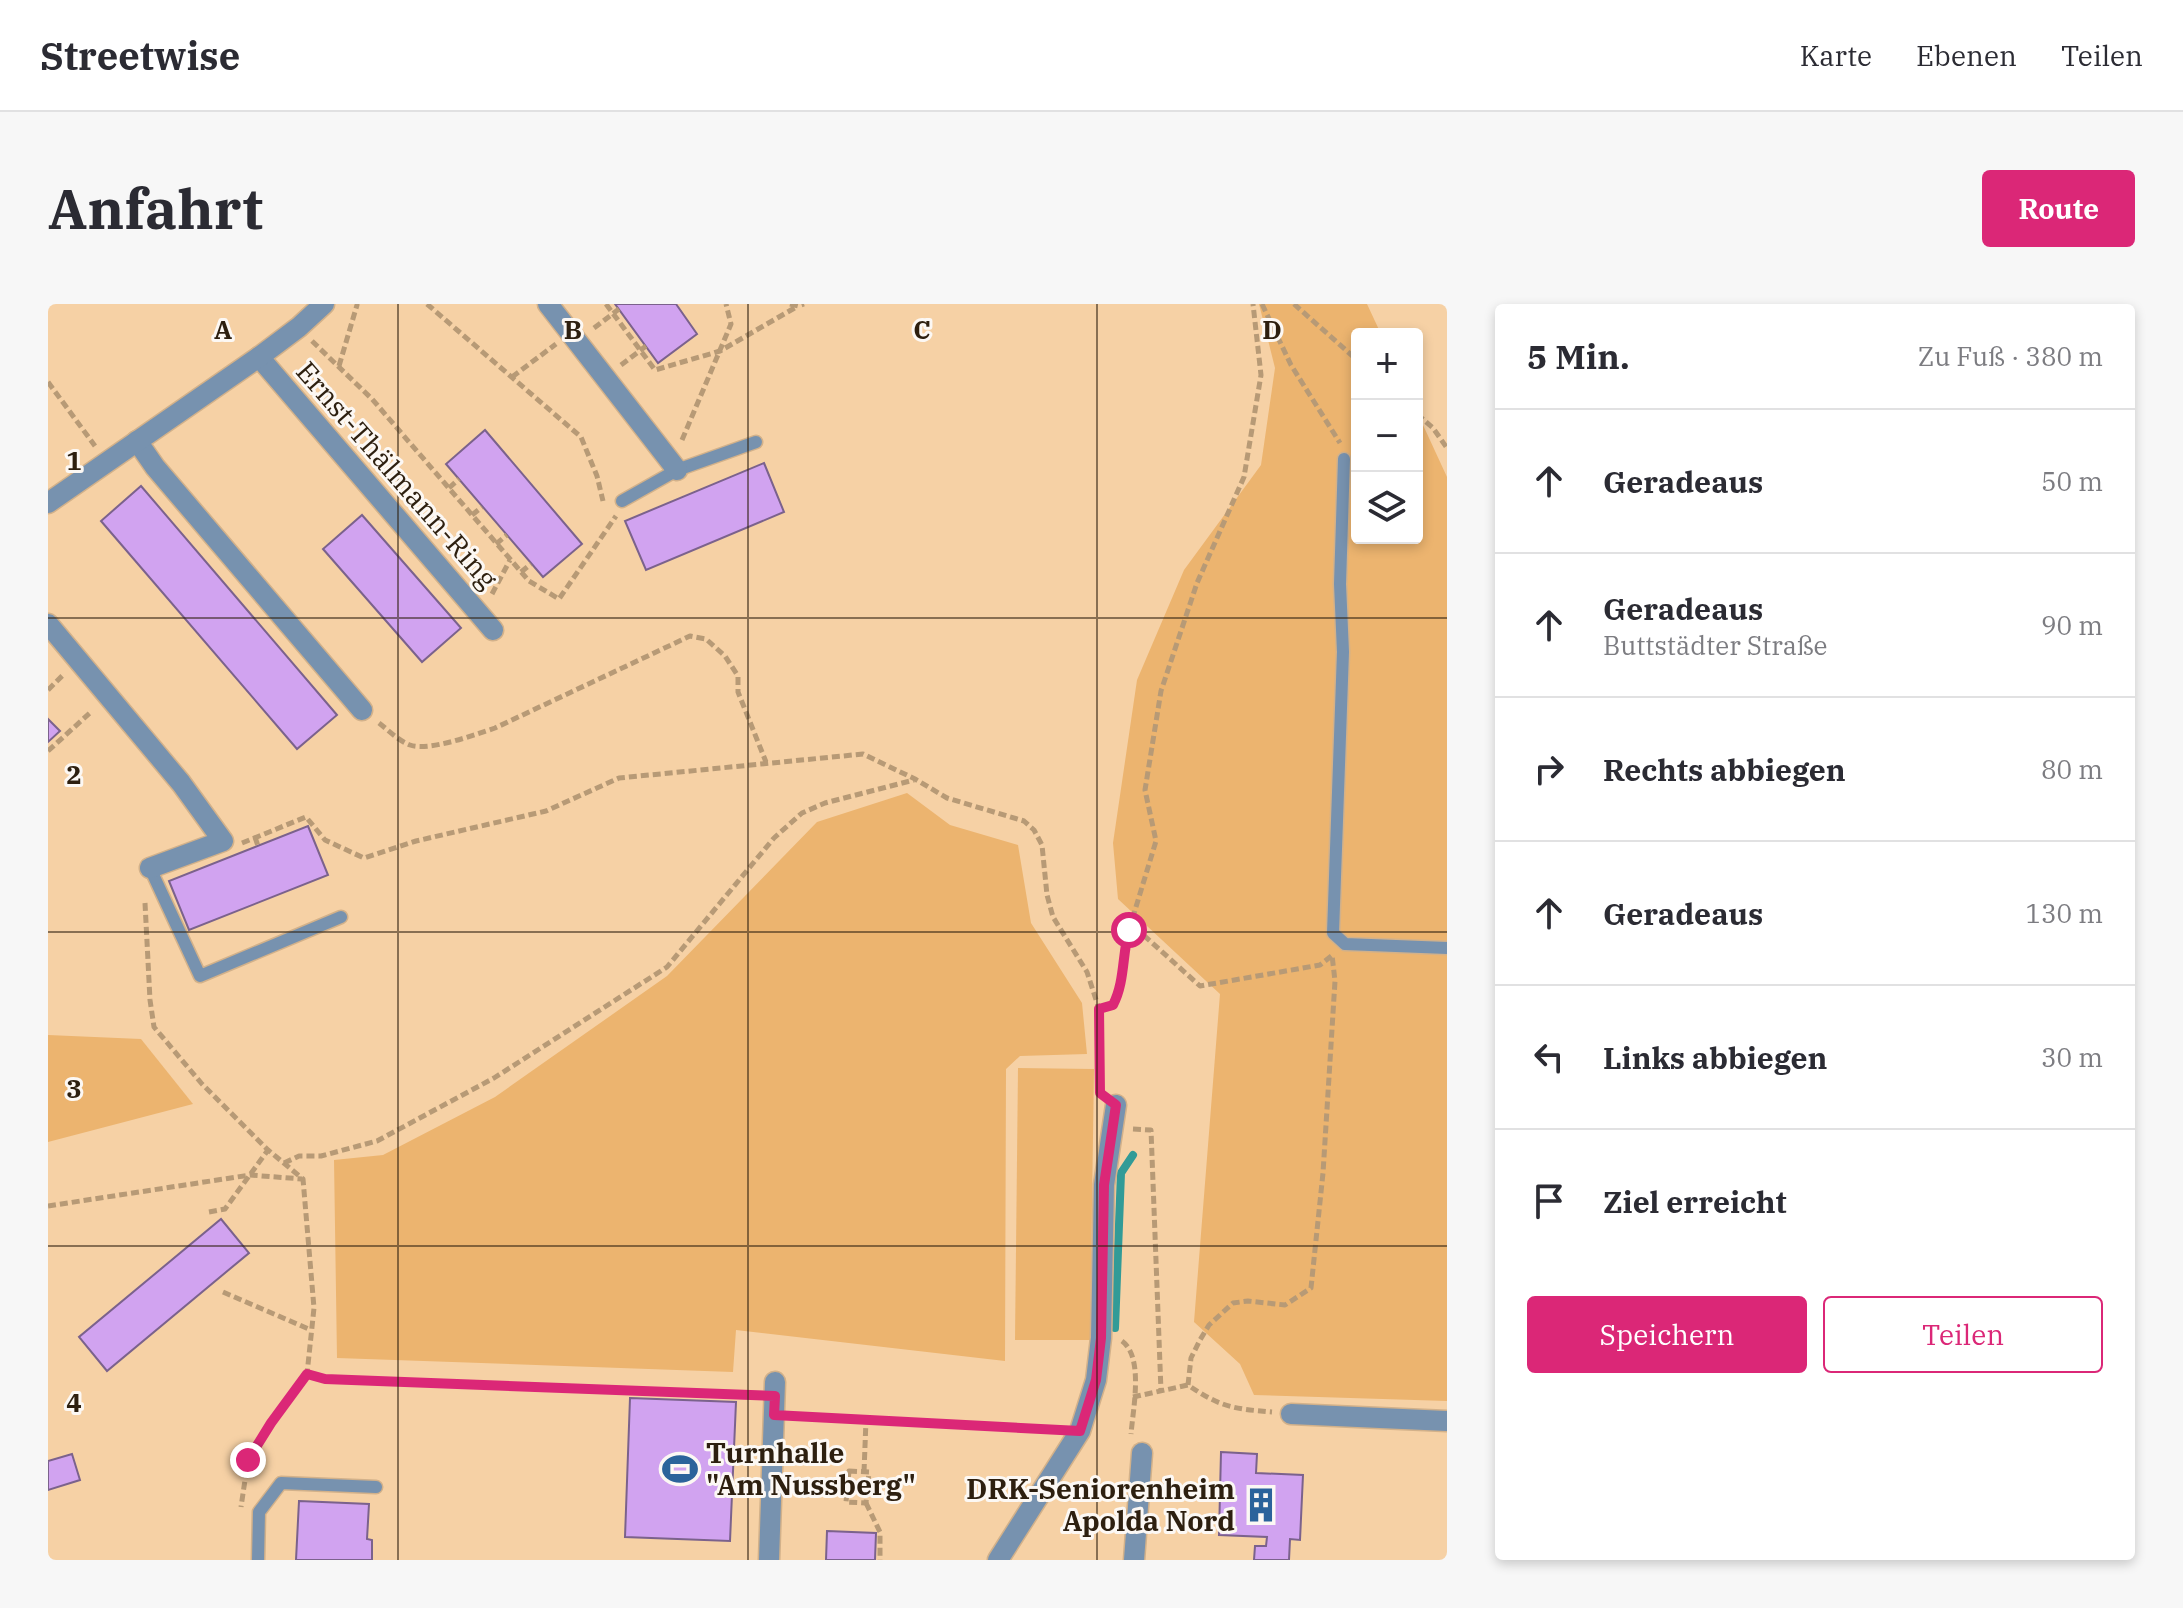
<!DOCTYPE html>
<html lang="de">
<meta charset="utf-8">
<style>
body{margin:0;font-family:"IBM Plex Serif",serif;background:#f7f7f7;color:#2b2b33}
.controls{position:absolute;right:24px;top:24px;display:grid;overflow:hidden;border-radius:8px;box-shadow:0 4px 12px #0003}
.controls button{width:72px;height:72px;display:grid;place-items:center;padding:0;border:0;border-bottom:2px solid #e1e1e2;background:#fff;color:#2b2b33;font:40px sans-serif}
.stop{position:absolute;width:24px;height:24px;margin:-18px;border:6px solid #db2777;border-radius:50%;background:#fff}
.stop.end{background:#db2777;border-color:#fff;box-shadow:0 2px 8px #0008}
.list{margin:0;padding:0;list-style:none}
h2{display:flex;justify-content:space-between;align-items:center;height:104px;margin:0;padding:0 32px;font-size:34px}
h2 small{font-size:26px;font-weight:400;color:#7c7c81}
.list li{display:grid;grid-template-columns:52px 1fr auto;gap:24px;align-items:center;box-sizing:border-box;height:144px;padding:0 32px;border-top:2px solid #e1e1e2}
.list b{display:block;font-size:30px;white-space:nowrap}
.list p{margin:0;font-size:26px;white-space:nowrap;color:#7c7c81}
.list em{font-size:26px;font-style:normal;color:#7c7c81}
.actions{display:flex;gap:16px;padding:24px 32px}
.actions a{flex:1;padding:18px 0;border:2px solid #db2777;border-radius:8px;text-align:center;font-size:28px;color:#db2777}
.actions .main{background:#db2777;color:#fff}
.icon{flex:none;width:44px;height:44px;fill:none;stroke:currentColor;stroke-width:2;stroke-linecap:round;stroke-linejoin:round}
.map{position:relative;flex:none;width:1399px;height:1256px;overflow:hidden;border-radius:8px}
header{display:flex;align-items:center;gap:48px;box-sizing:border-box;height:112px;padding:0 40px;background:#fff;border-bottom:2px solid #e1e1e2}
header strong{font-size:38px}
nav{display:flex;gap:44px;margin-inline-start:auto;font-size:28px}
.intro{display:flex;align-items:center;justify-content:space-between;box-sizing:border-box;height:192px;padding:0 48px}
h1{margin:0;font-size:56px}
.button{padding:20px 36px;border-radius:8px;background:#db2777;color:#fff;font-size:28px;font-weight:700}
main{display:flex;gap:48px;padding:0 48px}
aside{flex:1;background:#fff;border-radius:8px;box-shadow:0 4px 12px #0003}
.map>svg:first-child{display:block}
.green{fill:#ecb46f}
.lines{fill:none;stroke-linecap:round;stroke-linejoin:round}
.stream{stroke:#329b97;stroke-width:8}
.building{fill:#d1a3f0;stroke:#7b628c;stroke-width:2}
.lane-casing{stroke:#d2b18a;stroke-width:15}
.street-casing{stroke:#d2b18a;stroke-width:23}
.path{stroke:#b79a76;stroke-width:5;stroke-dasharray:8 4;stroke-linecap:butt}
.lane{stroke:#7792af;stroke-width:12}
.street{stroke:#7792af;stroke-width:20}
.route{stroke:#db2777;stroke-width:10}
.grid{fill:none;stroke:#2d1f0f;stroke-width:2;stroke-opacity:0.55}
.labels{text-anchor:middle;stroke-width:6;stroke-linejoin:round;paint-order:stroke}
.street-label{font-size:28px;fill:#2d1f0f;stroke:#fcf8f4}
.poi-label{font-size:28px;font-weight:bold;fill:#2d1f0f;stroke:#fcf8f4;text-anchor:start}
.grid-label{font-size:26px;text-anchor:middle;font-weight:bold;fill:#2d1f0f;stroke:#fcf8f4;stroke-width:6;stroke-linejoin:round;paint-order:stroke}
</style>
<header>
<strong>Streetwise</strong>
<nav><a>Karte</a><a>Ebenen</a><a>Teilen</a></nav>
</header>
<div class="intro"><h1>Anfahrt</h1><a class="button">Route</a></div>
<main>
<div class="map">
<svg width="1399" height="1256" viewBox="0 0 1399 1256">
<rect width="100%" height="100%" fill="#f6d1a5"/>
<g class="green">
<path d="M1211,0H1319L1333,30H1309V234H1369V108L1399,173V1097L1206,1091L1192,1060L1146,1018L1172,690L1070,595L1065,539L1089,376L1136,266L1213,161L1227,64Z"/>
<path d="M859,489L902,521L970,541L983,619L1034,699L1039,750L972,752L958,765L957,1057L688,1026L685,1068L289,1054L286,856L335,851L447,793L619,672L769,518Z"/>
<path d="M0,731L93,735L145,800L0,838Z"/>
<path d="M970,764L1046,765L1042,1036H967Z"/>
</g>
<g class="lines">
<path class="stream" d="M1067,1024L1073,869L1085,851"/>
</g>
<g class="building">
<path d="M567,0H628L649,30L610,59Z"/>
<path d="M437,126L534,240L495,273L398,160Z"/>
<path d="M716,159L736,208L598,266L577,217Z"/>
<path d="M93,182L289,411L249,445L53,217Z"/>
<path d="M314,211L413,324L374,358L275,245Z"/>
<path d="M0,415L12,427L0,438Z"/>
<path d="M260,522L280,571L141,626L121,577Z"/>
<path d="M173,915L201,949L59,1067L31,1033Z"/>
<path d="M582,1094L688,1098L682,1237L577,1233Z"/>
<path d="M1173,1148L1209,1150L1208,1169L1255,1171L1252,1236L1242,1235L1241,1256H1206L1207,1242H1218L1219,1233L1171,1231Z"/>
<path d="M24,1150L32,1176L0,1186V1157Z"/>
<path d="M251,1197L321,1200L319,1235L324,1236V1256H248Z"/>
<path d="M779,1227L828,1229L827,1256H778Z"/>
</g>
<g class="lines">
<g class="lane-casing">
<g id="lane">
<path d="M1296,155L1292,280L1295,348L1285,629L1297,640L1399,644"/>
<path d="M574,197L629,166L708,138"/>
<path d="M102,564L152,672L293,613"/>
<path d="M210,1256L211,1208L233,1179L328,1183"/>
</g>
</g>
<g class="street-casing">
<g id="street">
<path d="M500,0L629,166"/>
<path d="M211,53L445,326"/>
<path d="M89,137L107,163L314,406"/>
<path d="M0,199L211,53L251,23L276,0"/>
<path d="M0,320L133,479L175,537L102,564"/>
<path d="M1243,1110L1399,1117"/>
<path d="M721,1256L727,1078"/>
<path d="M950,1256L1032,1127L1048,1076L1053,1034L1056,881L1068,801"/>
<path d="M1086,1256L1094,1149"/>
</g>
</g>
<g class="path">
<path d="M379,0L533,133L549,172L555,197"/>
<path d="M558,0L607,66L672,47L750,2"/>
<path d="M742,0L750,2L756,0"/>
<path d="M1214,0L1243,61L1292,139"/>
<path d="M1246,0L1309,56"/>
<path d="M546,24L571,5"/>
<path d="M264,37L324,95L481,277L511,295L568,212"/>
<path d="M573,61L598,42"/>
<path d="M291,62L309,1L307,0"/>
<path d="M464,73L508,40"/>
<path d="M0,78L47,142"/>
<path d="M1369,110L1385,124L1399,144"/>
<path d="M634,136L683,20L678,0"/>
<path d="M401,184L411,175"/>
<path d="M424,211L434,203"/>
<path d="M448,240L459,231"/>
<path d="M473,268L483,260"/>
<path d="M444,290L462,256"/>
<path d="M0,386L16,370"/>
<path d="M331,419C340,426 351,437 362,441C380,448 429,430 447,424L642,332L658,335L677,352L690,372V388L718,458"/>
<path d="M0,447L44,407"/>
<path d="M207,533L210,542"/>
<path d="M194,539L258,513L277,536L316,554L368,537L498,507L571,474L815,450L867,475L899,494L976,517L986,526L994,541L999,591L1005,613L1039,668L1051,705V786"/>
<path d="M97,599L102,696L106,723L154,780L220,846L255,875L266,1004L259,1070L223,1119L200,1156L193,1203"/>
<path d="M1081,626L1108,537L1097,486L1113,387L1149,279L1196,173L1213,71L1205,0"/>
<path d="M1051,705L1065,701C1077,678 1074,651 1081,626L1091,627L1152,682L1272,661L1286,650"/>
<path d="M1085,825L1103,826L1113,1087"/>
<path d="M236,859L251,852H273L329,837L446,774L619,663L726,534L754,509L777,499L866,476"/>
<path d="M0,902L202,871L254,875"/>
<path d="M161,908L177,905L220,846"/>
<path d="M175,988L263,1026"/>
<path d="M1074,1037C1096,1053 1085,1105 1083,1130"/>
<path d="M259,1070L277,1075L705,1091"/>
<path d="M1140,1081L1143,1054L1152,1036L1161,1021L1185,999L1200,997L1237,1001L1263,984L1275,869L1287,677L1284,651"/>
<path d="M1085,1093L1140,1081C1172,1103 1186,1105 1224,1108"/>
<path d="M745,1112L1007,1126"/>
<path d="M801,1167L821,1168L818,1199L798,1198Z"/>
<path d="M816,1168L818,1116"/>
<path d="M818,1199L832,1228V1256"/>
</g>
<use href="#lane" class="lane"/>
<use href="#street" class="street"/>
</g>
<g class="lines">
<path class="route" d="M200,1156L223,1119L259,1070L277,1075L727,1092L726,1111L1032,1127L1048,1076L1053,1034L1056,881L1068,801L1052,789L1051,705L1065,701C1077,678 1074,651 1081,626"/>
</g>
<path class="grid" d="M350,0V1256M700,0V1256M1049,0V1256M0,314H1399M0,628H1399M0,942H1399"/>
<defs>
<g id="stadium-bare" transform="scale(2.76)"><path d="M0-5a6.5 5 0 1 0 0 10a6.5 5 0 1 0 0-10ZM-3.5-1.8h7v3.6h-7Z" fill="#2b639b" stroke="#fcf8f4" stroke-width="2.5" paint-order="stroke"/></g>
<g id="building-bare" transform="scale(2.76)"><path d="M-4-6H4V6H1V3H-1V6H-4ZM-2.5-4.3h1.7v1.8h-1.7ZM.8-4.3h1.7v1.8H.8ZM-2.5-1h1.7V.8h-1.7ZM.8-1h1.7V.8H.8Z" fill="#2b639b" stroke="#fcf8f4" stroke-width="2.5" paint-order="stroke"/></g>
</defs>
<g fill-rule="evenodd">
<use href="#stadium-bare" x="632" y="1165"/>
<use href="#building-bare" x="1213" y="1201"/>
</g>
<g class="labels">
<g class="street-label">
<text transform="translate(349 171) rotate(49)" y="10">Ernst-Thälmann-Ring</text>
</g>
<g class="poi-label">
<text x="658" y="1159">Turnhalle<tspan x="658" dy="32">"Am Nussberg"</tspan></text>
<text x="1187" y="1195" text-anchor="end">DRK-Seniorenheim<tspan x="1187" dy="32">Apolda Nord</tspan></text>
</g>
</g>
<g class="grid-label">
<text x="175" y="35">A</text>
<text x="525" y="35">B</text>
<text x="874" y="35">C</text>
<text x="1224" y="35">D</text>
<text x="26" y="166">1</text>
<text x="26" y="480">2</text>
<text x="26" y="794">3</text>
<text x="26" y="1108">4</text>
</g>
</svg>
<div class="controls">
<button>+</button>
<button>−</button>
<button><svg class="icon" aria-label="layers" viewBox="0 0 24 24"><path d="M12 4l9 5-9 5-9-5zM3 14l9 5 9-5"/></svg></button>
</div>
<div class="stop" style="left:1081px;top:626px"></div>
<div class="stop end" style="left:200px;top:1156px"></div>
</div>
<aside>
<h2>5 Min.<small>Zu Fuß · 380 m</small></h2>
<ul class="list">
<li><svg class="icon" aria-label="ahead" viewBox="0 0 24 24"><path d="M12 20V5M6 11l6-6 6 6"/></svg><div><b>Geradeaus</b></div><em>50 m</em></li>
<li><svg class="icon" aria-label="ahead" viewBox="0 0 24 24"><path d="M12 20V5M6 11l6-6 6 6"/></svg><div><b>Geradeaus</b><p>Buttstädter Straße</p></div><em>90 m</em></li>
<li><svg class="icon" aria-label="right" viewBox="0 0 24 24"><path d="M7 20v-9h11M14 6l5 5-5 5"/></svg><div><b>Rechts abbiegen</b></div><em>80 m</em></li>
<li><svg class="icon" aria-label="ahead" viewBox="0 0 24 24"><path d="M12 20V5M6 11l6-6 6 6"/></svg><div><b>Geradeaus</b></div><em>130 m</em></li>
<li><svg class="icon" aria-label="left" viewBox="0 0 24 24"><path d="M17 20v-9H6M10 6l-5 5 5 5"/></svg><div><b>Links abbiegen</b></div><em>30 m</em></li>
<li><svg class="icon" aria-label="arrive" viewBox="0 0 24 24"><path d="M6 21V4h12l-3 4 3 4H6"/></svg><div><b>Ziel erreicht</b></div></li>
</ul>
<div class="actions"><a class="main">Speichern</a><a>Teilen</a></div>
</aside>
</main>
